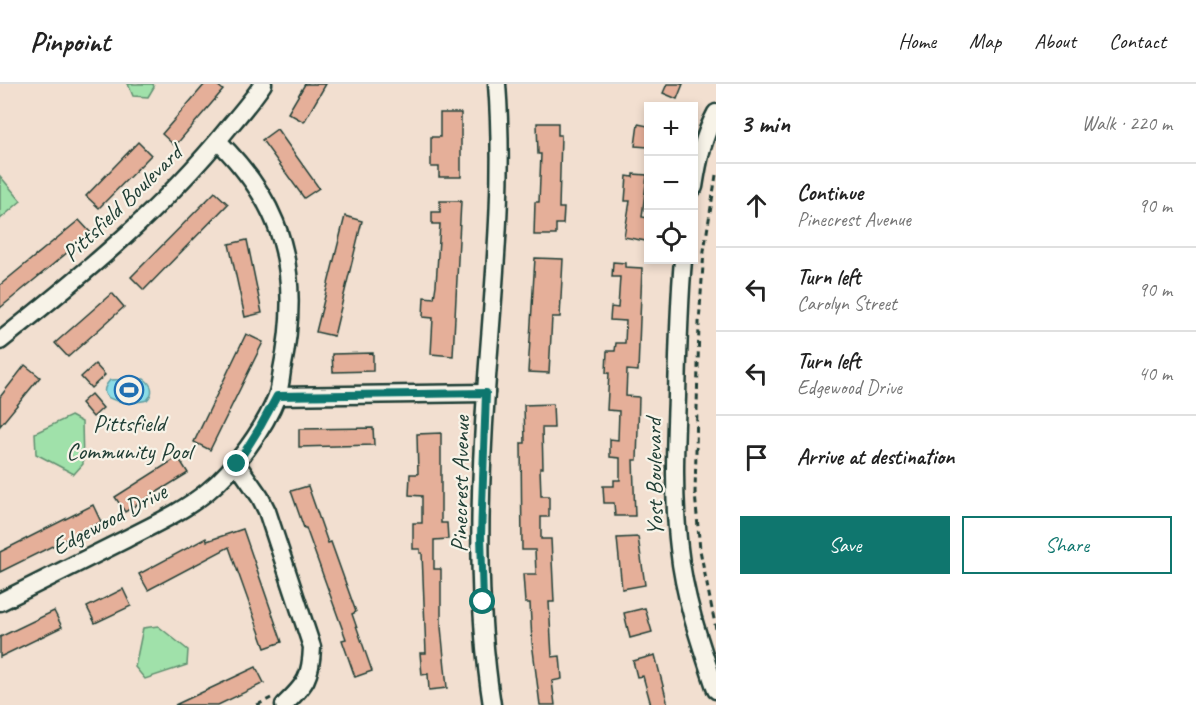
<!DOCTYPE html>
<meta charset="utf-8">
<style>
body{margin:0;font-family:Caveat,sans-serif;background:#f6f6f6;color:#222}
.controls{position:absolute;right:18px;top:18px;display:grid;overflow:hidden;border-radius:0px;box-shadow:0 3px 9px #0003}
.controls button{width:54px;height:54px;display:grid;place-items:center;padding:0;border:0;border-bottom:2px solid #e0e0e0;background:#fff;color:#222;font:30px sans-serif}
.stop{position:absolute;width:18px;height:18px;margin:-14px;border:4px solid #0f766e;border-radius:50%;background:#fff}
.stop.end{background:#0f766e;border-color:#fff;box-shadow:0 2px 6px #0008}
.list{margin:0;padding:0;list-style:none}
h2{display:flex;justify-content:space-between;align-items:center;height:78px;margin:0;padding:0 24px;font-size:26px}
h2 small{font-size:20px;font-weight:400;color:#767676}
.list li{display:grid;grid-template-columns:39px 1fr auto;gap:18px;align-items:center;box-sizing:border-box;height:84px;padding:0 24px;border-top:2px solid #e0e0e0}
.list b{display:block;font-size:22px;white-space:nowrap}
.list p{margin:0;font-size:20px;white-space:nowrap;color:#767676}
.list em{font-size:20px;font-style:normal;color:#767676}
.actions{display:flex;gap:12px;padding:18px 24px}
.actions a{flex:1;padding:14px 0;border:2px solid #0f766e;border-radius:0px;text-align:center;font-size:21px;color:#0f766e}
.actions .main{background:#0f766e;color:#fff}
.icon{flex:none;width:33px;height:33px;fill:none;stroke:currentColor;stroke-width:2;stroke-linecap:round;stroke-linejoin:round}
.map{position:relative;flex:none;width:716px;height:621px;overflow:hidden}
header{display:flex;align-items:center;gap:36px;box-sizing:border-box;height:84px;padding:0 30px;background:#fff;border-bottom:2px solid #e0e0e0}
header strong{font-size:28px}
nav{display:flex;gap:33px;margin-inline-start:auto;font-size:21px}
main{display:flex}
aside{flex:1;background:#fff}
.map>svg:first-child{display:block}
.green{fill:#a0e1aa;stroke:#608f6f;stroke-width:1.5}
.water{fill:#8bdce6;stroke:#609c9f;stroke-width:1.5}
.building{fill:#e5af99;stroke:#1f3d34;stroke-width:1.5}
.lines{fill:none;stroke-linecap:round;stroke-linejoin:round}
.minor-casing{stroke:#1f3d34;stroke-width:21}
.path{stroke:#1f3d34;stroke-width:3;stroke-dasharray:6 4.5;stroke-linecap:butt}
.minor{stroke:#f7f3e8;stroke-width:16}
.route{stroke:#0f766e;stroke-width:8}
.labels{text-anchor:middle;stroke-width:4.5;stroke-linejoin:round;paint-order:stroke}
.street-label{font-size:24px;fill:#1f3d34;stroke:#f7f3e8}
.poi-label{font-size:24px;fill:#1f3d34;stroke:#f7f3e8}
</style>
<header>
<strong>Pinpoint</strong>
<nav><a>Home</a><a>Map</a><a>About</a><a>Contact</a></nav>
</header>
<main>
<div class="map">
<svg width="716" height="621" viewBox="0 0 716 621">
<rect width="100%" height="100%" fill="#f2dfd0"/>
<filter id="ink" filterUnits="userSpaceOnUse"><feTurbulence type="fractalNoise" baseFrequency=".0167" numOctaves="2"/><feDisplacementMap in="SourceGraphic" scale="12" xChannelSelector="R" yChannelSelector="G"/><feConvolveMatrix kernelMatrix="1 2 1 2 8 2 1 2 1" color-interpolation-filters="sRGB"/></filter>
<g filter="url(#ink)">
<g class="green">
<path d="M128,0H153L154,3L148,13L133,12Z"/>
<path d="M0,92L21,117L0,135Z"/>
<path d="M71,332L82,338L83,380L74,390L36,370L35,349Z"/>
<path d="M158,542L188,566L187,581L145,595L135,583L143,544Z"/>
</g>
<path class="water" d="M144,295C153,301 154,309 147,316C134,320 89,320 110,296Z"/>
<g class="building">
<path d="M205,0H216L223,6L175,62L162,50Z"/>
<path d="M305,0H326L304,38L288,29Z"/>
<path d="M667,0H683L677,15L663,9Z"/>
<path d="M440,29H461V93H439V83H431V53H440Z"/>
<path d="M537,39H558V51H561L559,124H564L563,140H556V151H534L535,118H539L541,70H538Z"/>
<path d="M638,40L648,42V63L635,62Z"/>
<path d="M277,45L319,104L304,114L262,56Z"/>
<path d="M138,58L151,71L99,124L86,112Z"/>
<path d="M633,90L647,91L642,133L648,134L646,157L624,153L630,117H625L627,92L633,93Z"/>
<path d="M215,108L228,120L144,206L131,193Z"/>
<path d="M440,117H461L453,272L431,270L433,234L423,233L424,213L434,214L436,201L440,140H432V128H440Z"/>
<path d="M345,132L362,137L334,252L316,248Z"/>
<path d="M79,136L91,149L0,224V201Z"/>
<path d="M247,156L262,229L245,233L229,160Z"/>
<path d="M535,174L563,175L560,233H552L549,289L528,288Z"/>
<path d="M613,178L625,179V183L642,184L638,287L627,286L626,312L639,313L637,376H633L635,432H615L614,419H604L603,402H614V396H620V374L610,373V355L618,356L619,327L607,326L609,289H606L607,267H615L616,259H625L626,237L610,236L611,223L618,224L620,193H612Z"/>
<path d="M112,209L124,223L68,273L55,259Z"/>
<path d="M246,250L263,258L210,366L194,358Z"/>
<path d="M373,269V287L333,288L332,270Z"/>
<path d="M95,280L105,291L91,304L81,293Z"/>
<path d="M25,281L40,293L0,342V313Z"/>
<path d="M91,310L103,324L93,333L81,319Z"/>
<path d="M553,320L554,344H542L543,384H540L541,412H549V433H541V455H551L554,518H549L552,573L560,572L562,595L552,597L555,621H540L532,558L530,519H525L523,490H536L535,466H522L521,359H525L524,321Z"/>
<path d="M373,344L374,361L299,363V345Z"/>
<path d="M441,349V439H447L448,455L434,456V485H441V543L447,604L429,606L428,590L422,591L420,569H426L422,469H420V465H413V439H422V412L409,411L410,390H418L417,350Z"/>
<path d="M178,373L188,389L125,428L115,413Z"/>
<path d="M308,402L328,459L331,458L356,528L352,530L372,587L355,593L342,556L346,555L306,444H304L291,407Z"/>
<path d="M93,421L101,438L0,488V468Z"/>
<path d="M243,445L282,558L265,564L229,463L148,506L139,490L206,454L207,457Z"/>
<path d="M638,453L645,501L622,505L617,454Z"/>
<path d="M123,505L131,522L95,539L87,523Z"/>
<path d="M645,524L652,548L630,554L624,529Z"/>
<path d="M54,527L62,543L0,573V553Z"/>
<path d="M655,571L668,621H651L643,592L637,593L633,577Z"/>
<path d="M256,583L264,599L218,621H175Z"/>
</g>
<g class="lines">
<g class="minor-casing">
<g id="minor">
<path d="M694,103C698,77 703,53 716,29"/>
<path d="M683,176C679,221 678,267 677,313C675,363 673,414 679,464C684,513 700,559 716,606"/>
<path d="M0,257C83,191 162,126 229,43C241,29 253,15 263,0"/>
<path d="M277,312L486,309"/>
<path d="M237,380L260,413L267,427L312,563C311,593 306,600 284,621"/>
<path d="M0,518C42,497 84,476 126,455C153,441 184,427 208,407C234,386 265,344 277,312C280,304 281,294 282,286C292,238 294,184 275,138C262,106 242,81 218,57"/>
<path d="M492,621C476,519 479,411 486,308C493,205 505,104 497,0"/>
</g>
</g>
<g class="path">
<path d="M716,91L704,167L699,239L695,409L700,466L716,545"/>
<path d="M257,621L271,614"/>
</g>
<use href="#minor" class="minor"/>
</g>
</g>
<g class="lines" filter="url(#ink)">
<path class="route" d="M237,380L260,343L277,312L486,309L481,452L483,518"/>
</g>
<defs>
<g id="stadium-ring" transform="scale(1.5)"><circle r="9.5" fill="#f7f3e8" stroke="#1f6fb2" stroke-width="1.5"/><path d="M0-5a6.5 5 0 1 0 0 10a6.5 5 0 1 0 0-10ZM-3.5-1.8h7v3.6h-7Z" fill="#1f6fb2"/></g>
</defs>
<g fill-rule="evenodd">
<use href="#stadium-ring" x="129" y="306"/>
</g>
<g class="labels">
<g class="street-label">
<text transform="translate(122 119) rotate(-44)" y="8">Pittsfield Boulevard</text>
<text transform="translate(654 393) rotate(-91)" y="8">Yost Boulevard</text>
<text transform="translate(460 400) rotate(-89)" y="8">Pinecrest Avenue</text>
<text transform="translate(109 435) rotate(-28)" y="8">Edgewood Drive</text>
</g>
<g class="poi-label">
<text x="129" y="347">Pittsfield<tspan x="129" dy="28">Community Pool</tspan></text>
</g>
</g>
</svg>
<div class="controls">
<button>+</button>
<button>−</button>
<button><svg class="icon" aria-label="locate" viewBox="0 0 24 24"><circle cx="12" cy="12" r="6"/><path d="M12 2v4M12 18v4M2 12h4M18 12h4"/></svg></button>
</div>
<div class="stop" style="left:483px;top:518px"></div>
<div class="stop end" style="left:237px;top:380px"></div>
</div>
<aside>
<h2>3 min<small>Walk · 220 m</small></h2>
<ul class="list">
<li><svg class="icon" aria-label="ahead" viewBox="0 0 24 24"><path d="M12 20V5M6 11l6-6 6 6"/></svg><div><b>Continue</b><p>Pinecrest Avenue</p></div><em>90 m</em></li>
<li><svg class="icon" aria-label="left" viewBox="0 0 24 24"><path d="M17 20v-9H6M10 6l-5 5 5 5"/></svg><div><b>Turn left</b><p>Carolyn Street</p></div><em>90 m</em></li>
<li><svg class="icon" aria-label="left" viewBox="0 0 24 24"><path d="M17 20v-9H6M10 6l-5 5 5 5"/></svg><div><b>Turn left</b><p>Edgewood Drive</p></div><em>40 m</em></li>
<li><svg class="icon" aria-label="arrive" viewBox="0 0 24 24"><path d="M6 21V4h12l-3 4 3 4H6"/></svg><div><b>Arrive at destination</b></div></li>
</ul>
<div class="actions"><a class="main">Save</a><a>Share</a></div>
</aside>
</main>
